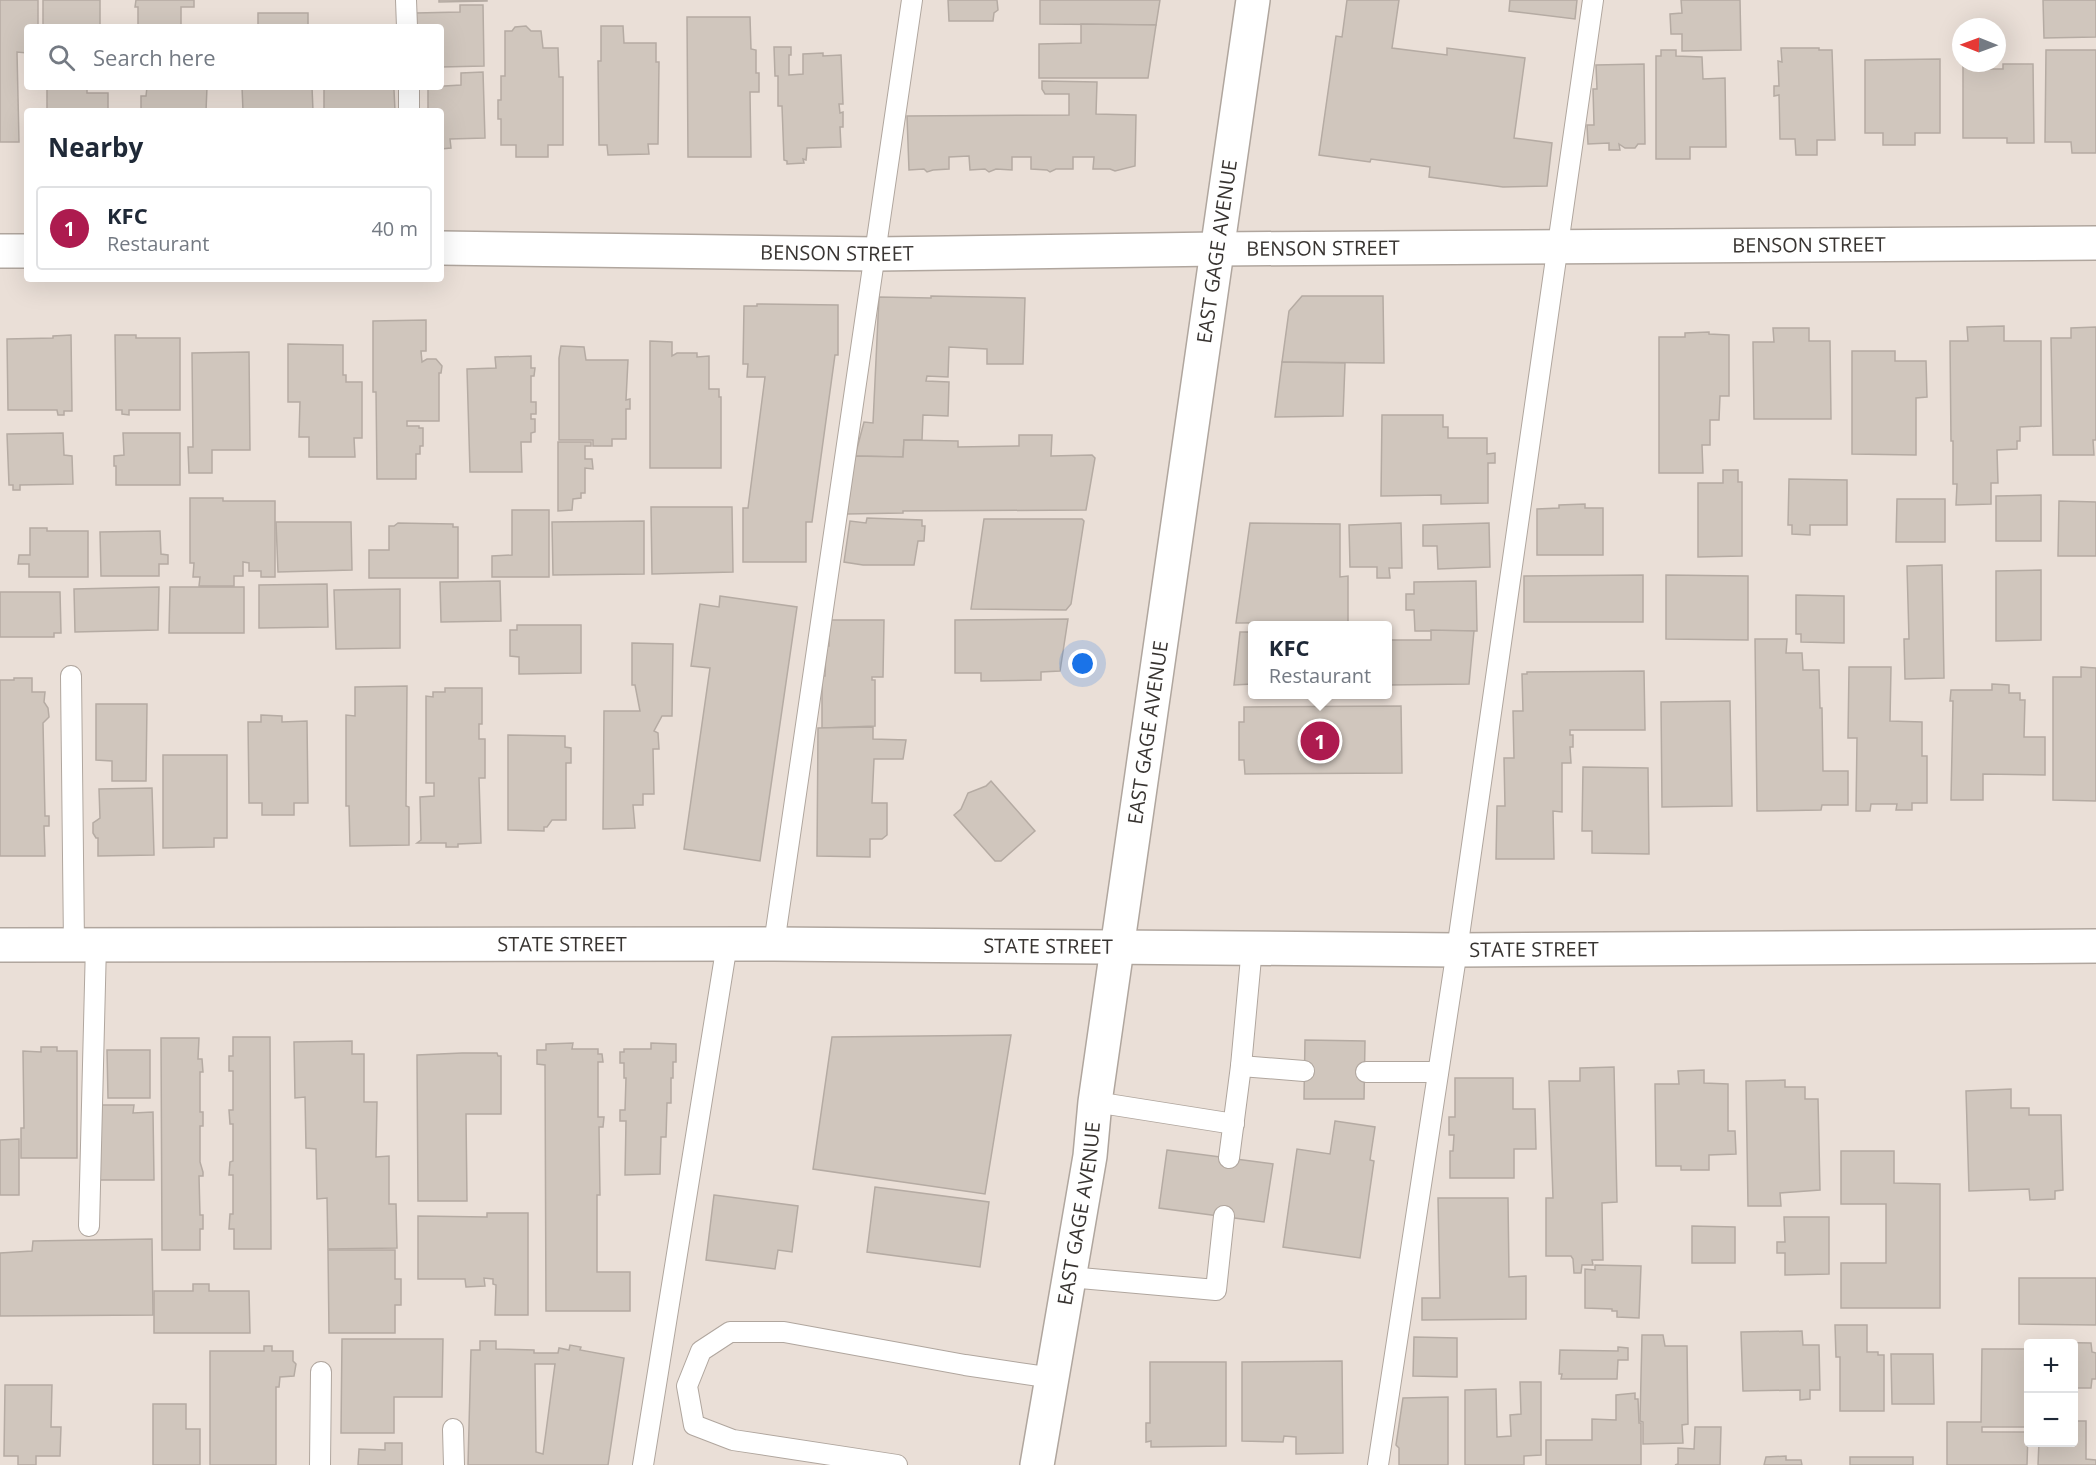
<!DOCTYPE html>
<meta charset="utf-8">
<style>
body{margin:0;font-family:"Open Sans",sans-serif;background:#f6f6f7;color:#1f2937}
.controls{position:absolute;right:18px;bottom:18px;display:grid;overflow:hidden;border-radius:6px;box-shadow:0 6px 24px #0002}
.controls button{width:54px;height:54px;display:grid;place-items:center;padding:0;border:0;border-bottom:2px solid #e0e1e3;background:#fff;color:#1f2937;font:30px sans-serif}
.compass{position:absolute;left:1952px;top:18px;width:54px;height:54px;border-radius:50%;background:#fff;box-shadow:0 6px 24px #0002;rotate:271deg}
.you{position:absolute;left:1083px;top:664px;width:21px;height:21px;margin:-15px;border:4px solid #fff;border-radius:50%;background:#1a73e8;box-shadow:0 0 0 9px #1a73e833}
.badge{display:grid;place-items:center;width:39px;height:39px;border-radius:50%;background:#ad1b4f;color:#fff;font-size:20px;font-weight:700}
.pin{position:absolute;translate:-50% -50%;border:3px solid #fff;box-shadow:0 2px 6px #0006}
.popup{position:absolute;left:1248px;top:621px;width:144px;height:78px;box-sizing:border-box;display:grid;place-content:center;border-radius:6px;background:#fff;filter:drop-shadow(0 2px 4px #0005);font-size:20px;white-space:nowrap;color:#747a83}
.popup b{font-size:22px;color:#1f2937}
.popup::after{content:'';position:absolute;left:50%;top:100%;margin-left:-12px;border:12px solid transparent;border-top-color:#fff}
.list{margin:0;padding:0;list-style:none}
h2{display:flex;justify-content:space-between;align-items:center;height:78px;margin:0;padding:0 24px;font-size:26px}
h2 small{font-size:20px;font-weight:400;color:#747a83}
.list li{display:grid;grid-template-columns:39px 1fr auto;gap:18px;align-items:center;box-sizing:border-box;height:84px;margin:0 12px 12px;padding:0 12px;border:2px solid #e0e1e3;border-radius:6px}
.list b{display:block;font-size:22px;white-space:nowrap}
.list p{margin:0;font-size:20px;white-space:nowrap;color:#747a83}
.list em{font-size:20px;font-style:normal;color:#747a83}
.icon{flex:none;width:33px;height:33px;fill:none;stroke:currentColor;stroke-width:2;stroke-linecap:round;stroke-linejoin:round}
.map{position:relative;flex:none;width:2096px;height:1465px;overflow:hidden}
.search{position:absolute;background:#fff;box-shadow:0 6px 24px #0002;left:24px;top:24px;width:420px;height:66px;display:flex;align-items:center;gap:15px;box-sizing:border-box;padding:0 21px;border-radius:6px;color:#747a83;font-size:22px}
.panel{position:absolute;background:#fff;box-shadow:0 6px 24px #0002;left:24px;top:108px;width:420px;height:174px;border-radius:6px}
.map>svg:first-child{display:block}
.building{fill:#d0c6bd;stroke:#b5aba3;stroke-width:1.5;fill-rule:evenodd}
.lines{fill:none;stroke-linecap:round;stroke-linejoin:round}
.service-casing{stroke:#b0a69e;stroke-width:22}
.minor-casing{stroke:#b0a69e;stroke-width:36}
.secondary-casing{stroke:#b0a69e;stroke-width:36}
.service{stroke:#fff;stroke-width:20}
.minor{stroke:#fff;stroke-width:33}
.secondary{stroke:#fff;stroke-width:33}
.labels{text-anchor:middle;stroke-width:4.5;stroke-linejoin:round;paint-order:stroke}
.street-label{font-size:20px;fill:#383431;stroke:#eadfd7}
</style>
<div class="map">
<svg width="2096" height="1465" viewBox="0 0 2096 1465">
<rect width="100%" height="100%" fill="#eadfd7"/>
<g class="building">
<path d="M0,0H38V27H27V53L17,52L19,142H0Z"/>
<rect x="43" y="0" width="57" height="27"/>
<path d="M136,0H194V7H181V27H138V7H135Z"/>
<path d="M439,0H487V1L439,2Z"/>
<path d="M948,0H997L998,10L994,13L993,21H949Z"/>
<path d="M1040,0H1160L1156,25L1040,24Z"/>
<path d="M1347,0H1399L1392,48L1447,55V48L1525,58L1514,138L1552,143L1547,186L1503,187L1429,177L1430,167L1371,159L1370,162L1319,155L1336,36L1342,37Z"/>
<path d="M1510,0H1577L1575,19L1509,11Z"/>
<path d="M1681,0H1740L1741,50L1682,51V34H1671L1670,14L1682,13Z"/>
<path d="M2043,0H2096V37L2044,38Z"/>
<path d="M460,5H483L484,66L441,67V27H416V13L460,12Z"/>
<rect x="258" y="13" width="50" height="14"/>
<path d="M687,17H750L751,49L756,50V73H759V92H750L751,157H688Z"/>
<path d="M1081,24L1156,25L1148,78H1039V44L1081,43Z"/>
<path d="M526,26L531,31H541L543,48H558L559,77H563V145H548V157H516V145H501V119H498V100H501V76H505V31H512L515,27Z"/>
<path d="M601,26H623L624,43H656V62H659L658,144H648L649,154L608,155L607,145H599L598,61H601Z"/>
<path d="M774,47H791V55H789V75L803,74V54L823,53V56L841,55L843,104H839L840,113L843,112V127H840L841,147L807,148L806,160L803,159L804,163L787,164V161L784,160L782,106H778V76H775Z"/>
<path d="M1781,48H1819V50H1832L1835,140H1817V155H1796L1795,139H1780L1779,95L1774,96V86H1779L1778,61L1782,62Z"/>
<path d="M1661,50H1676V56L1702,57L1703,79L1725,78L1726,147H1690V159H1656V56H1661Z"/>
<path d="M2046,50H2096V153H2072L2071,142H2045Z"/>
<path d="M1940,59V133H1915V145H1883V133H1865V60Z"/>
<path d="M1644,64L1645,144H1638L1635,148H1625L1619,144L1620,150H1609V143L1588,144L1587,125H1594L1593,89H1597L1596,65Z"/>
<path d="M1963,64H1976V69H2003V64H2033L2034,143H2007V138H1963Z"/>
<path d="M483,72L485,138L450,139L451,148L441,149V111H428V87L461,85V73Z"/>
<path d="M1042,81L1097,82L1096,114L1136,115L1135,166L1115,171L1110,169H1093L1094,157H1073V169H1056L1050,172L1047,170L1031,169V157H1012V170L996,169L989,172L985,169L970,170L969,156L949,157V169L933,170L927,172L924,169L909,170L907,116L1069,115V94H1045L1042,89Z"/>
<path d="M47,87H87V93H108V111H47Z"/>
<path d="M147,87H207L206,111H141V96H146Z"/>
<path d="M242,87H312L313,111H243Z"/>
<path d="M324,87H392L394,90L395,111H324Z"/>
<path d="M931,296L1025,298L1023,364H987V349L949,347L948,377L927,376L926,381L949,382L948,416L923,415L922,440H904L903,457L855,456L864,422L873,423L879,297L931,298Z"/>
<path d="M1302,296H1383L1384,363L1282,362L1289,311Z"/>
<path d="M757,304L838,305V355H835L812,522H806V562H743V508H748L765,377H747L748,364H743L744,306H757Z"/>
<path d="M426,320V351H421L422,362L427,359H436L442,366L441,373H439V421H407V426H419V428H423V446H420V454H416V479H377L376,392H373V321Z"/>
<path d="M2004,326V341H2041V426L2020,427V441H2017V449L1997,450L1998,483H1991V504L1956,505L1957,484H1953V441H1951L1950,341H1968L1967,327Z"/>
<path d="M2096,327V440H2093L2094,455H2053L2051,338H2071V328Z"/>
<path d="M1773,328H1809V341H1830L1831,419H1754L1753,342H1774Z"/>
<path d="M1709,332V334L1729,335V396H1720L1719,420H1710V445H1702L1703,473H1659V337H1685V333Z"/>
<path d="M71,335L72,411H64V415H58L57,410H8L7,339L53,338V336Z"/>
<path d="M115,335H136V338H180V410H129V415L122,414V410H116Z"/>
<path d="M650,341L672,342V356L677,353H697V357L709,356V389H719V397H721V468H650Z"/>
<path d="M288,344L343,345V375H346V382H362V438H354L355,457H309V437H299L300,402H288Z"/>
<path d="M561,346L584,347L586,360H628L626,400L630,399V409H626V439H612V446H593V440H559V358Z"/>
<path d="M1852,351H1895V361H1926L1927,397L1916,398V455L1852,454Z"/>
<path d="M249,352L250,450H212V473H189L188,447H193L192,353Z"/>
<path d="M531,356V368H535L534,376H531V402H536V414H531V419H535V432L531,433V442H521L522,472H470L467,369L496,368L495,357Z"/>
<path d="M1282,362L1345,363L1343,416L1275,417Z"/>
<path d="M1382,415H1443V427H1448V438H1487V454L1495,453V463H1488V503L1441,504V495L1381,496Z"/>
<path d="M63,433L64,455L72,456L73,484L20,485V490H13V485H9L7,434Z"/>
<path d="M123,433H180V485H116V466H114V456L124,455Z"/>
<path d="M1019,435H1052L1051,456L1092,455L1095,458L1086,510L903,511V513L847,514L855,456L903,457L904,440L958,441V447L1019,446Z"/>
<path d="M558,442H591V446H585V459H592L593,469L585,468V493H581V498L573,499L572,510L558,511Z"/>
<path d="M1723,470H1738V482H1742V556L1698,557V483H1723Z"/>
<path d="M1789,479L1847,480V525H1810V535L1792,534V525H1788Z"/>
<path d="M2041,495V541H1996V496Z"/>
<path d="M190,498H223V501H275V577H261V571H249V563L243,562V576H234V586H199L200,577H193L194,563H190Z"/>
<path d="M1897,499H1945V542H1896Z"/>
<path d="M2059,501L2096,502V556H2058Z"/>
<path d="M1585,504V508H1603V555H1537V509L1559,508V505Z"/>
<path d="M651,507H732L733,572L652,574Z"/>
<path d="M512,510H549V577H492V556L512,555Z"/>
<path d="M867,518L922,520V526H925L924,541H918L914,565H863L844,562L850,521L866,523Z"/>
<path d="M984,519H1082L1084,521L1071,604L1066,610L971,609Z"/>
<path d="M644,521V574L553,575L552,522Z"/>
<path d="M276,522H351L352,570L278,572Z"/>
<path d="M398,523L453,524V527H458V578H369V550H389V526H394Z"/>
<path d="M1250,523L1340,524V577L1348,576V622L1236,623Z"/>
<path d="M1401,523L1402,568H1389L1390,578H1377V567H1350L1349,525Z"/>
<path d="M1489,523L1490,567L1438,569L1437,546H1423V525Z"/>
<path d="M30,528H47V531H88V577H29V564H18L19,555H30Z"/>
<path d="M160,531L161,554L168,555V564H159V576H101L100,532Z"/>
<path d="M1942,565L1944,678L1905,679L1904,639H1909L1907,566Z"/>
<path d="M2041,570V640L1996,641V571Z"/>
<path d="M1643,575V622H1524V576Z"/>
<path d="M1666,575L1748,576V640L1666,639Z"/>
<path d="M500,581L501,621L441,622L440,582Z"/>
<path d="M1476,581L1477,631H1415L1414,610H1406V594H1414V582Z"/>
<path d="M327,584L328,627L259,628V585Z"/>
<path d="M159,587L158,630L75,632L74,589Z"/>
<path d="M170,587H244V633H169Z"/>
<path d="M400,589V648L336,649L334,590Z"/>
<path d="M0,592H60L61,633H54V637H0Z"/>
<path d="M1796,595L1844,596V643L1801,642V634H1796Z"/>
<path d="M720,596L797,607L760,861L684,849L710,668L691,666L700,604L719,607Z"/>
<path d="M1068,619L1060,671L1041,672V680L981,681V673H955V620Z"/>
<path d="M829,620H884L883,677H872V680H875V726L822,728V676H825L826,646H829Z"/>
<path d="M517,625H581V673L519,674V657L510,656V630H517Z"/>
<path d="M1431,630L1474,631L1469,684L1388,685V640H1431Z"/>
<path d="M1240,632H1252V684L1234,685Z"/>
<path d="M1755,639H1787L1786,653H1802L1803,670H1819L1820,708H1822L1823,771H1848V805H1822L1821,810L1757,811Z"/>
<path d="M632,643L673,644L672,716H662L654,731L658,733L659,749H653L654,794H643V805H633L635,828L603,829L604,711H640L635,685H632Z"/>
<path d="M1849,667H1891L1890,721L1922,722V756H1927V803H1912V810H1896L1897,804H1871L1870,811H1856L1857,738H1848Z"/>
<path d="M2081,667L2096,668V801L2053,800V677H2081Z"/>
<path d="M1644,671L1645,730H1570V735H1573V747H1570L1571,763H1562V812L1553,811L1554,859H1496L1497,806H1505L1504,758H1514L1513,711H1523L1522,674H1527V672Z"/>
<path d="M14,678H32V692H45L44,702L48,708L49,717L43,723L45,816H49V826H44L45,856H0V680H14Z"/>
<path d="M1992,684L2009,685V693H2020V700H2025L2024,737H2045V775L1983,774V800H1951L1953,701H1950L1951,690H1992Z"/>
<path d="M407,686L406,806L409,807V845L350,846L349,806H346V715L355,716V687Z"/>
<path d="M445,688H482V724H479V739H485V778H479L481,843L458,844V847H446V843H417L421,840L420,797L434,796V783H426V696L433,697V692H445Z"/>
<path d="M1730,701L1732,806L1662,807L1661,702Z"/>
<path d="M96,704H147L146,781H112V761L96,760Z"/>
<path d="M1401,706L1402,773L1245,774L1244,760H1239V722H1244V707Z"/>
<path d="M261,715L282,716V722L307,721L308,803H294V815H262V803H249L248,722H261Z"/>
<path d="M873,727V739L906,740L903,759H874L872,803H887V835L882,839H870V857L817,856L818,728Z"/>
<path d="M508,735L565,736V747L571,748V763H566V820H552L547,827H544V831L508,830Z"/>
<path d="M163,755H227V838H214V847L163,848Z"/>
<path d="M1583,767L1648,768L1649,854L1592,853V831H1582Z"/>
<path d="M991,781L1035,831L1001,861H995L954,815L961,809L968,793L986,786Z"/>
<path d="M152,788L154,855L98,856V838H96L93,833V823L100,818L99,789Z"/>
<path d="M1011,1035L985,1194L813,1169L832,1037Z"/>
<path d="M233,1037H270L271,1249H234V1229H229L230,1214H233V1175H229L230,1162L233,1161V1124H230L229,1110H233V1071H229V1056H233Z"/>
<path d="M161,1038H199L198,1059H202L203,1072H200V1112H203V1126H200V1162L203,1172V1176H199L200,1215H203V1229H200V1250H162Z"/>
<path d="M1305,1040L1365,1041L1364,1099H1304Z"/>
<path d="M352,1041V1054H364V1102H377L376,1157L389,1156V1204H396L397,1248L328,1249L327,1198L317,1199L316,1149L306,1148L305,1097L295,1098L294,1042Z"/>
<path d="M573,1043L572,1049H598V1054H602L603,1062H598V1117H604L603,1127H599L600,1195H597V1272H630V1311H546L545,1065L537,1064V1050H546V1044Z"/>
<path d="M651,1043L676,1044V1062H673V1078H671V1103H667L666,1137H661L660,1174L625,1175L626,1121H620V1110H625L626,1078H624V1063H620V1052H624V1049H651Z"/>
<path d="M41,1047H57V1051H77V1158H21V1128H24L23,1051L41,1052Z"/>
<path d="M107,1050H150V1098H108Z"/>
<path d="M462,1053H497L498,1056H501V1114H466L467,1201H418L417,1055Z"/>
<path d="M1614,1067L1617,1202L1602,1203L1603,1260H1592L1593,1265H1582L1581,1273H1574L1573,1259L1571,1256H1546V1198H1553L1549,1081H1580V1068Z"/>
<path d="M1704,1070V1083L1728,1084V1131H1735L1736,1154L1709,1155V1170H1681V1166H1656L1655,1084H1679L1678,1071Z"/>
<path d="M1455,1078H1513V1109H1535L1536,1149H1514V1178H1450V1151H1453L1454,1135H1449V1117H1455Z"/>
<path d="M1785,1080V1087H1805V1099H1818L1820,1190L1780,1193L1781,1206H1748L1746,1081Z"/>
<path d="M2011,1089V1108H2029V1115H2061L2063,1190L2055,1191V1199L2030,1200L2029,1189L1969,1191L1966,1091Z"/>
<path d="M99,1105H134L133,1113L153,1112L154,1180H98Z"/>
<path d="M1335,1121L1375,1127L1370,1160L1374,1161L1360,1258L1283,1247L1297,1149L1330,1154Z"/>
<path d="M19,1139V1195H0V1140Z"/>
<path d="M1167,1150L1273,1164L1264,1222L1159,1208Z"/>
<path d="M1841,1151H1894V1183L1940,1184V1308H1841V1263H1886V1204H1841Z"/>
<path d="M875,1187L989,1202L980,1267L867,1252Z"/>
<path d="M714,1195L798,1206L792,1252L778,1250L775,1269L706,1260Z"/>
<path d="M1438,1198H1508L1509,1277L1526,1276V1319L1422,1320V1298H1440Z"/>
<path d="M487,1213H528V1315H495L496,1285L493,1284V1279L484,1278L485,1286L466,1287L465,1279H418V1216L487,1217Z"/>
<path d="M1784,1217H1829V1274L1785,1275V1253H1777V1242H1785Z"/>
<path d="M1692,1226L1735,1227V1263H1692Z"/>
<path d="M152,1239L153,1315L0,1316V1253L32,1251L33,1241Z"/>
<path d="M328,1250H395V1279H401V1305H395V1333H329Z"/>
<path d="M1595,1265L1641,1266L1639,1318L1617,1317V1311H1612V1309L1585,1308V1269L1595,1270Z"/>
<path d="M2019,1278H2096V1325L2019,1324Z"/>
<path d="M193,1284H209V1291H249L250,1333H154V1291H193Z"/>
<path d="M1835,1325H1867V1352H1878V1355H1884V1411H1840V1357H1836Z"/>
<path d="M1802,1331L1803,1345H1819L1820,1390H1810V1399L1800,1400V1390L1743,1391L1741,1332Z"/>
<path d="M1642,1335H1663L1665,1346H1687L1688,1424L1682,1425L1683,1443L1643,1444V1422L1640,1421Z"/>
<path d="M1414,1337L1457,1338V1377L1413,1376Z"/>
<path d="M342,1339H443L442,1397H394V1433H341Z"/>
<path d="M480,1341H496V1349L534,1350V1353H558L559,1348L569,1350L570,1345L581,1347L580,1350L624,1358L608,1465H468L471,1350H480ZM535,1364H555L543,1454L536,1452Z"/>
<path d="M2035,1342L2091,1343L2092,1352L2096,1353V1379H2092L2091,1388H2074V1344H2035Z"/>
<path d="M264,1346H272V1351H293V1361L296,1364L294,1376L280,1377L279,1387H276V1465H210V1351H264Z"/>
<path d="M1618,1347L1628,1348V1360H1618L1617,1379H1561L1562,1374H1559L1560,1350L1618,1351Z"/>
<path d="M1982,1349H2028V1427H1982V1432H2028L2027,1465H1947V1422H1981Z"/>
<path d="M1891,1354H1933L1934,1404H1892Z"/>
<path d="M1342,1361L1343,1453L1296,1454V1437L1284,1436L1283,1442L1242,1441V1362Z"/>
<path d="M1150,1362H1226V1446L1151,1447V1441L1146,1442V1423H1150Z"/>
<path d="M1520,1382H1541V1455L1524,1456V1465H1465V1390L1496,1389L1497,1437L1511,1436L1510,1415L1521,1414Z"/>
<path d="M5,1385H52L51,1427H61L60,1456H36V1465H18V1456H4Z"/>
<path d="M1635,1393V1399H1638L1639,1423H1641V1465H1546V1440H1592V1419L1616,1420V1395Z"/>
<path d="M1448,1397V1465H1399V1448L1396,1445L1403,1398Z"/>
<path d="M153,1404H186V1429H200V1465H153Z"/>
<path d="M2074,1421H2086V1459L2096,1460V1465H2038L2039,1442H2074Z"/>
<path d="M1695,1427H1721L1720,1465H1675L1678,1464V1448L1694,1449Z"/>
<path d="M385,1443H402V1465H358L359,1449L385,1450Z"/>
<path d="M1786,1456V1460H1801L1802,1465H1764L1766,1457Z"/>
<rect x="1850" y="1457" width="63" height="8"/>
</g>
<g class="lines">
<g class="service-casing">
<g id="service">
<path d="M406,0L407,27"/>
<path d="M409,87V111"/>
<path d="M71,676L74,945"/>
<path d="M774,944L912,0"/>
<path d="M1241,1066L1304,1071"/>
<path d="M1366,1072H1438"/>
<path d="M1095,1102L1234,1124"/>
<path d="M1229,1158L1241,1066L1252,947"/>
<path d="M89,1226L96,944"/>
<path d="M1069,1277L1216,1290L1224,1216"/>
<path d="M453,1429L454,1465"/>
<path d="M320,1465L321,1372"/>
<path d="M643,1465L727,944"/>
<path d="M897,1465L733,1440L694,1425L687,1386L701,1351L730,1332H784L965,1365L1053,1378"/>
<path d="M1378,1465L1457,950L1593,0"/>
</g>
</g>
<g class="minor-casing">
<g id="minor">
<path id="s1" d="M441,248L876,254L1217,249L2096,243"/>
<path d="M0,251H27"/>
</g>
</g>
<g class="secondary-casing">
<g id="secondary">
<path id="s2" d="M0,945L774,944L1457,950L2096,946"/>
<path id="s3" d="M1037,1465L1090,1156L1095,1102L1253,0"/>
</g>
</g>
<use href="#service" class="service"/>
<use href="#minor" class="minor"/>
<use href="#secondary" class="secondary"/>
</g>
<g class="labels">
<g class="street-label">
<text dy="7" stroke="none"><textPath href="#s1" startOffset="1368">BENSON STREET</textPath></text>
<text dy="7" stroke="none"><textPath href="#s1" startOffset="882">BENSON STREET</textPath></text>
<text dy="7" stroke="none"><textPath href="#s3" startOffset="1227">EAST GAGE AVENUE</textPath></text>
<text dy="7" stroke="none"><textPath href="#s1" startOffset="396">BENSON STREET</textPath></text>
<text dy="7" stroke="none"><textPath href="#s3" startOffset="741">EAST GAGE AVENUE</textPath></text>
<text dy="7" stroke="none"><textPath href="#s2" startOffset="562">STATE STREET</textPath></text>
<text dy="7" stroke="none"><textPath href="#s2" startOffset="1048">STATE STREET</textPath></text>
<text dy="7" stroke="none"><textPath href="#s2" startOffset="1534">STATE STREET</textPath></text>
<text dy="7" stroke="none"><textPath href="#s3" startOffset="255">EAST GAGE AVENUE</textPath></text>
</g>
</g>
</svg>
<div class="controls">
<button>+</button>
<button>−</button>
</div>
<svg class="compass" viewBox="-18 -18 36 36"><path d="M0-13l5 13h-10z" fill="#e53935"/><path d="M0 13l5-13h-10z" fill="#747a83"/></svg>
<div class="you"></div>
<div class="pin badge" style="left:1320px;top:741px">1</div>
<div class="popup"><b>KFC</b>Restaurant</div>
<div class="search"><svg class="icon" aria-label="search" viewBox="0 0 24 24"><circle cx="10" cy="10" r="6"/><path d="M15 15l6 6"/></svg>Search here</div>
<section class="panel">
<h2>Nearby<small></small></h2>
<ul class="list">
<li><span class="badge">1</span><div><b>KFC</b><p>Restaurant</p></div><em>40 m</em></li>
</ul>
</section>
</div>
